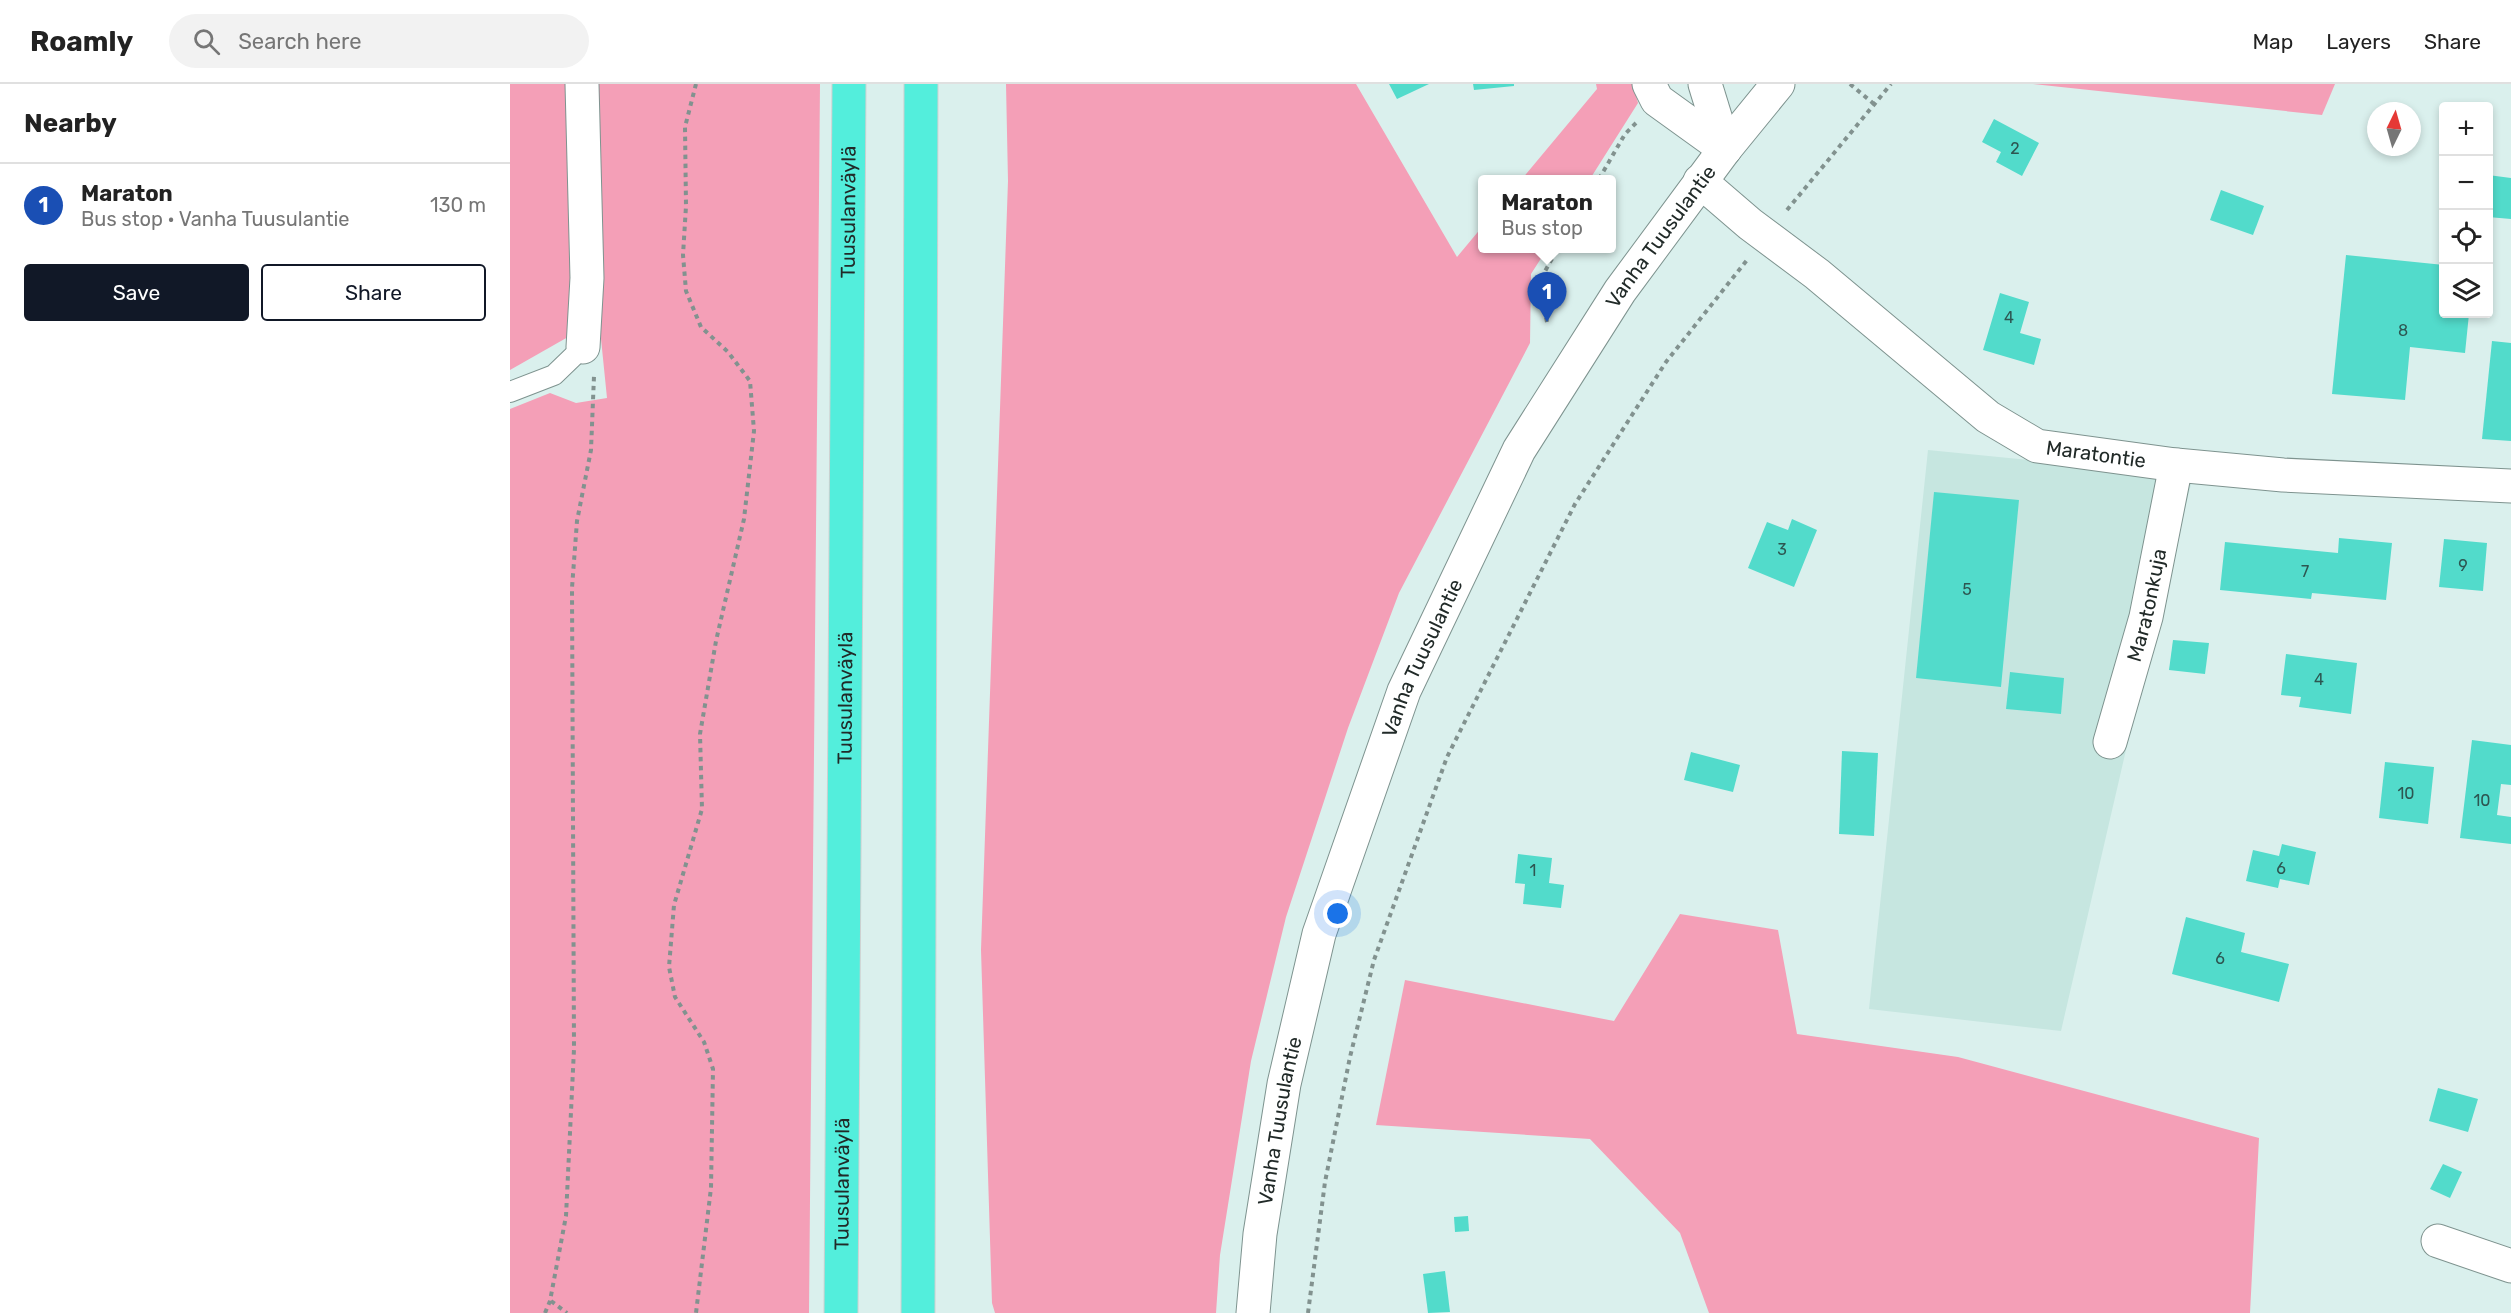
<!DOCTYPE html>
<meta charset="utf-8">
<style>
body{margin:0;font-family:Rubik,sans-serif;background:#f2f2f2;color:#222}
.controls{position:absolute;right:18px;top:18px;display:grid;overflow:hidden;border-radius:6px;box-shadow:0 3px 9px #0003}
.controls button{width:54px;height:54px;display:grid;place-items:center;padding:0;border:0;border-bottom:2px solid #e0e0e0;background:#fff;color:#222;font:30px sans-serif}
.compass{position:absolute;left:1857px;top:18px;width:54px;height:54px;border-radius:50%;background:#fff;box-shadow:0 3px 9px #0003;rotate:5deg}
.you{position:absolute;left:828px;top:830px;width:21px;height:21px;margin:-15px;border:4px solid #fff;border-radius:50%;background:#1a73e8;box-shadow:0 0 0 9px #1a73e833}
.badge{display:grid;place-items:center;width:39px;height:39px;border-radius:50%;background:#111827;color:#fff;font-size:20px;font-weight:700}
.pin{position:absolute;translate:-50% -50px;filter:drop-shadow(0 2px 3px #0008)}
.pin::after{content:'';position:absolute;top:32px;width:21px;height:18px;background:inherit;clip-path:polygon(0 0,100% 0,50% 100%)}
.popup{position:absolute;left:968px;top:91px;width:138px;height:78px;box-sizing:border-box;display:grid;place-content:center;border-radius:6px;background:#fff;filter:drop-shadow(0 2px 4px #0005);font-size:20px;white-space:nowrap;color:#767676}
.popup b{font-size:22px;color:#222}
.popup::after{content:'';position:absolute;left:50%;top:100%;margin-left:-12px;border:12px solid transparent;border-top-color:#fff}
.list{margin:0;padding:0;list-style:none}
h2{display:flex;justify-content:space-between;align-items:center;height:78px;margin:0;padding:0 24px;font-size:26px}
h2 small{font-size:20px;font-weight:400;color:#767676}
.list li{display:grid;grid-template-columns:39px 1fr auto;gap:18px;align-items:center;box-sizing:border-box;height:84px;padding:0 24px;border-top:2px solid #e0e0e0}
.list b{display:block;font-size:22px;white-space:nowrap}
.list p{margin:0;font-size:20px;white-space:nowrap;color:#767676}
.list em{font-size:20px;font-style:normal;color:#767676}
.actions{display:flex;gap:12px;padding:18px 24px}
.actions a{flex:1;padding:14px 0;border:2px solid #111827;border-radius:6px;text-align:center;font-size:21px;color:#111827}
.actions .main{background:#111827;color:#fff}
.icon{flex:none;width:33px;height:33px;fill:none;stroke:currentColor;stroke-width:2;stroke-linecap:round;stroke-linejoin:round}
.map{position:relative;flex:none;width:2001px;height:1229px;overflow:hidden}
header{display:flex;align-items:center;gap:36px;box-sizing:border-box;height:84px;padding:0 30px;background:#fff;border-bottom:2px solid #e0e0e0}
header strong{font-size:28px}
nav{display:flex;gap:33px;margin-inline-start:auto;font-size:21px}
.search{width:420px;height:54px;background:#f2f2f2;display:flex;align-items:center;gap:15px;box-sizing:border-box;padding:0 21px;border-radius:33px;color:#767676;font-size:22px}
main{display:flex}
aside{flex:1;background:#fff}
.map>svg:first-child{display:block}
.built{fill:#c6e6e0}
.green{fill:#f49fb7}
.building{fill:#52dbcb}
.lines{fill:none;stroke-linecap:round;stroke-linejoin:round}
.lane-casing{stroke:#7e938f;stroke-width:22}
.street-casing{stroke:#7e938f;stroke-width:35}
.secondary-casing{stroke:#7e938f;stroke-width:35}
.highway-casing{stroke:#ced0d0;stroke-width:35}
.path{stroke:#82928f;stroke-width:4;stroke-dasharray:4.5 4.5;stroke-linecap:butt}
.lane{stroke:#fff;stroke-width:20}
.street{stroke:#fff;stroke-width:33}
.secondary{stroke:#fff;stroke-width:33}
.highway{stroke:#53eedc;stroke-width:33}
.labels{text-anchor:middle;stroke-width:5;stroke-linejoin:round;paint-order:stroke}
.number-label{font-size:16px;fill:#2d5651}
.street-label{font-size:20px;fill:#212a28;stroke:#daf0ed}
</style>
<header>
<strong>Roamly</strong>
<div class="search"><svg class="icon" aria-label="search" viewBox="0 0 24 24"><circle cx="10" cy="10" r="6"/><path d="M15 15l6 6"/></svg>Search here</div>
<nav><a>Map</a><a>Layers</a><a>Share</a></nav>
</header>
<main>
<aside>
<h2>Nearby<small></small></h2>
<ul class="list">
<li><span class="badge" style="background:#1a4fb4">1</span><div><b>Maraton</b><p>Bus stop · Vanha Tuusulantie</p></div><em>130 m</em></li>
</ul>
<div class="actions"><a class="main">Save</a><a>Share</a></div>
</aside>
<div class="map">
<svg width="2001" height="1229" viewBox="0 0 2001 1229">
<rect width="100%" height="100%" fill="#daf0ed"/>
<path class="built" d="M1418,366L1683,392L1619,653L1551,947L1359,925Z"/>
<g class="green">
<path d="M0,0H65L69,229L58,253L0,286Z"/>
<path d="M85,0H310L299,1229H0V325L40,309L66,319L97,314L90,245Z"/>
<path d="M496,0H846L947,173L972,143V164L1037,165L1021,190L1020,259L889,509L838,644L776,833L741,977L710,1171L706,1229H485L482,1219L471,866L498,97Z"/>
<path d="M1086,0H1123L1128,19L1080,95H1012L1087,5Z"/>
<path d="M1523,0H1825L1812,31Z"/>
<path d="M1170,830L1268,846L1287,950L1448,973L1749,1054L1740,1229H1199L1170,1149L1080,1055L866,1041L895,896L1104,937Z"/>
</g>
<g class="building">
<path d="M879,0H919L887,15Z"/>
<path d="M963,0H1004V2L964,6Z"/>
<path d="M1484,35L1529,59L1512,92L1486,78L1491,68L1472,58Z"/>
<path d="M1978,91L2001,94V135L1978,133Z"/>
<path d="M1711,106L1754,122L1743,151L1700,136Z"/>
<path d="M1836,171L1934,181V230H1959L1955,269L1900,263L1895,316L1822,310Z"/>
<path d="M1490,209L1519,218L1510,249L1531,255L1524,281L1473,266Z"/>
<path d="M1982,257L2001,259V357L1972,355Z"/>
<path d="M1424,408L1509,416L1491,603L1406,594Z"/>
<path d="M1282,435L1307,446L1284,503L1238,484L1257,438L1278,446Z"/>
<path d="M1829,454L1882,459L1876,516L1802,509L1801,515L1710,506L1715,458L1828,469Z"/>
<path d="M1934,455L1977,459L1973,507L1929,503Z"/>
<path d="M1663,556L1699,559L1695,590L1659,586Z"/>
<path d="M1776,570L1847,579L1841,630L1789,623L1791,613L1771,611Z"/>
<path d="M1500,588L1554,594L1551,630L1496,625Z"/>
<path d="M1962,656L2001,661V701L1991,700L1987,731L2001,733V760L1950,754Z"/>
<path d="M1332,667L1368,669L1364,752L1329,750Z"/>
<path d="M1181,668L1230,681L1223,708L1174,696Z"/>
<path d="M1875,678L1924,683L1918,740L1869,734Z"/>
<path d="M1772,760L1806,768L1799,801L1770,795L1768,804L1736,797L1743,766L1769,772Z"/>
<path d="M1008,770L1042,774L1039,799L1054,801L1051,824L1013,820L1015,800L1005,799Z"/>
<path d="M1676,833L1735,849L1731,868L1779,880L1769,918L1662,890Z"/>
<path d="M1928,1004L1968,1015L1958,1048L1919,1037Z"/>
<path d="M1933,1080L1952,1088L1940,1114L1920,1105Z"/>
<path d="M958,1132L959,1147L945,1148L944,1133Z"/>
<path d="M935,1187L940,1228L918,1229L913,1190Z"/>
</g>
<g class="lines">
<g class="lane-casing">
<path id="lane" d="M0,308L44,291L73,263"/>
</g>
<g class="street-casing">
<g id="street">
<path d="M72,0L77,194L73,263"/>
<path id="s1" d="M1190,97L1240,140L1307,190L1478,333L1527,362L1666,381L1773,391L2001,402"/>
<path id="s2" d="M1600,658L1636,533L1666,381"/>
<path d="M1928,1157L2001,1182"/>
</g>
</g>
<g class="secondary-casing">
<g id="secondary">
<path d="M1139,0L1147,16L1215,65"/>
<path d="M1195,0L1215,65"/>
<path id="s3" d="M743,1229L750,1150L774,1000L809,850L894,607L1009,366L1110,207L1215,65L1268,0"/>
</g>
</g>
<g class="highway-casing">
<g id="highway">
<path id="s4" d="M331,1229L339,0"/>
<path d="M408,1229L411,0"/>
</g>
</g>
<g class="path">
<path d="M186,0L175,43L176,122L173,171L176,207L191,243L218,268L240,297L244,347L234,435L206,557L190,650L192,725L164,821L159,883L165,913L194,958L203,985L201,1104L186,1229"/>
<path d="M1340,0L1364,20"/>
<path d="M1089,95L1115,50L1126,39"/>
<path d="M1277,126L1381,0"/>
<path d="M1037,238L1029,198L1048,164"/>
<path d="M41,1217L57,1229"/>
<path d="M35,1229L40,1217L56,1132L64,965L62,504L67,437L81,366L84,292"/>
<path d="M798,1229L815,1098L840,973L864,876L937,673L1065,420L1156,278L1237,176"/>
</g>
<use href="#lane" class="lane"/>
<use href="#street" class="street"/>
<use href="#secondary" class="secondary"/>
<use href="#highway" class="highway"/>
</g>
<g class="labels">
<g class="number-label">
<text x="1505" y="70">2</text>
<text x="1499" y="239">4</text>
<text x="1893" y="252">8</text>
<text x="1272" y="471">3</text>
<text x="1953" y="487">9</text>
<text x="1795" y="493">7</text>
<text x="1457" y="511">5</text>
<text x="1809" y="601">4</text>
<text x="1896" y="715">10</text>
<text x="1972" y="722">10</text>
<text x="1771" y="790">6</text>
<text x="1023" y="792">1</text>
<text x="1710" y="880">6</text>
</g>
<g class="street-label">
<text dy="7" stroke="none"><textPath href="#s4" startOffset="1101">Tuusulanväylä</textPath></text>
<text dy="7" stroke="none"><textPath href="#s3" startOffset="1166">Vanha Tuusulantie</textPath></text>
<text dy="7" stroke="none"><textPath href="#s1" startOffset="489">Maratontie</textPath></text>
<text dy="7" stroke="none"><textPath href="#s2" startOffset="142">Maratonkuja</textPath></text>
<text dy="7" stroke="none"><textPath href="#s3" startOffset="680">Vanha Tuusulantie</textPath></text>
<text dy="7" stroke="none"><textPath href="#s4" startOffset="615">Tuusulanväylä</textPath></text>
<text dy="7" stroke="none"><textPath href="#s3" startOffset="194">Vanha Tuusulantie</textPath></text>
<text dy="7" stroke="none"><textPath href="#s4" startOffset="129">Tuusulanväylä</textPath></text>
</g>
</g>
</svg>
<div class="controls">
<button>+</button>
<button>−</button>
<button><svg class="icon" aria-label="locate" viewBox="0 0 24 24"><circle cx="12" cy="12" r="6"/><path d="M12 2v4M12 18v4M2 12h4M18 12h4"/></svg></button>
<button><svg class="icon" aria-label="layers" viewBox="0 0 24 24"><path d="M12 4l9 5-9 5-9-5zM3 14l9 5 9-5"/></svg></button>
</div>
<svg class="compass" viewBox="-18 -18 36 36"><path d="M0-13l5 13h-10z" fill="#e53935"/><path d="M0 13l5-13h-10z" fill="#767676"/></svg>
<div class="you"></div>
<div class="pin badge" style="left:1037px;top:238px;background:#1a4fb4">1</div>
<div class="popup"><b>Maraton</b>Bus stop</div>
</div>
</main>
